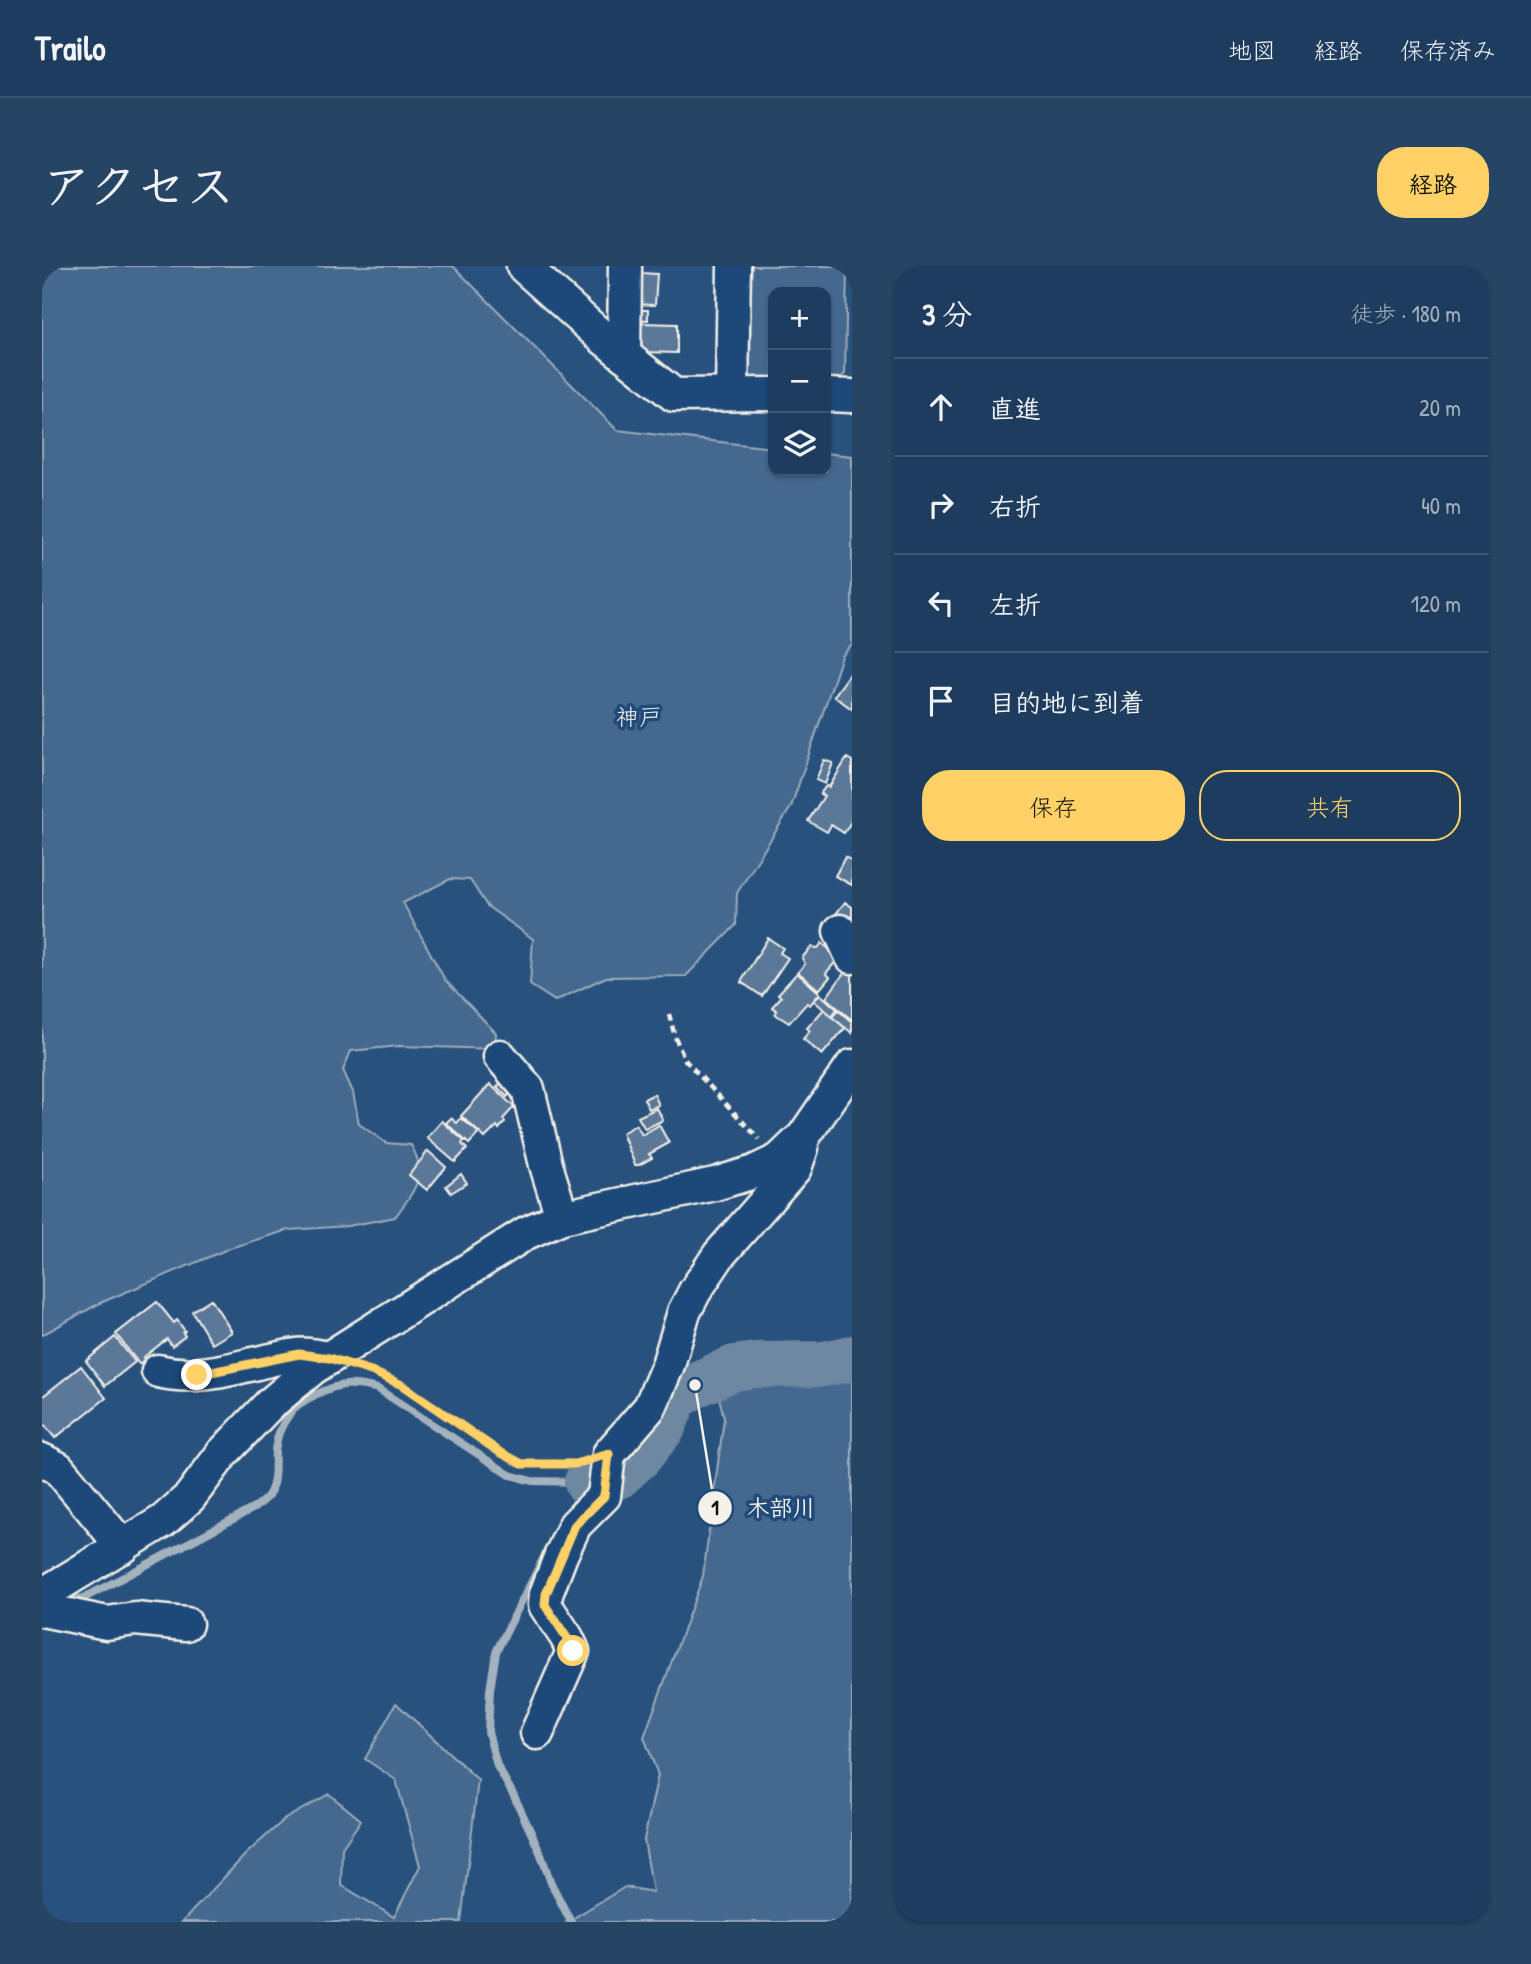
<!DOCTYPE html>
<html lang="ja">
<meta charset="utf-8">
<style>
body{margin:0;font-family:"Patrick Hand","Klee One",sans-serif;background:#264464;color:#f1f3f6}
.controls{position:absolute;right:21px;top:21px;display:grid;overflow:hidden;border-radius:14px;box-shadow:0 2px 5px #0004}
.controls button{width:63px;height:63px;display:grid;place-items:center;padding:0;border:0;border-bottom:2px solid #3c5673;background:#1e3d5e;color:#f1f3f6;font:35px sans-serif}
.stop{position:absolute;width:21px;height:21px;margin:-16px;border:5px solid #ffd166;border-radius:50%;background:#fff}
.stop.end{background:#ffd166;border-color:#fff;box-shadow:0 2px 7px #0008}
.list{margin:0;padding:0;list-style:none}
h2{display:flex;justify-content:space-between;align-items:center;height:91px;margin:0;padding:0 28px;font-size:30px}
h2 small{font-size:23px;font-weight:400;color:#a1aebc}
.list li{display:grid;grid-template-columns:46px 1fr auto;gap:21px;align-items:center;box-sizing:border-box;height:98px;padding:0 28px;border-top:2px solid #3c5673}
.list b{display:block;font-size:26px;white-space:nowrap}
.list em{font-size:23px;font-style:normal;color:#a1aebc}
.actions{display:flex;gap:14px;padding:21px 28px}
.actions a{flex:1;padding:16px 0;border:2px solid #ffd166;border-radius:28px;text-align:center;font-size:24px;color:#ffd166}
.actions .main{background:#ffd166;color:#111}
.icon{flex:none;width:38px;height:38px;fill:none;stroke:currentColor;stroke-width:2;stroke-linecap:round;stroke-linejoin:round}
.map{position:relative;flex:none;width:810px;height:1656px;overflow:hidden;border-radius:28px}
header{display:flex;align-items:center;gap:42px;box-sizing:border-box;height:98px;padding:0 35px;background:#1e3d5e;border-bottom:2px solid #3c5673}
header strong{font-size:33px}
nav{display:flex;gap:38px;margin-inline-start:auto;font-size:24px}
.intro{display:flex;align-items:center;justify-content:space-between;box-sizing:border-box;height:168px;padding:0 42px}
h1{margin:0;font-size:49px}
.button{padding:18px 32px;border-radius:28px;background:#ffd166;color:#111;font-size:24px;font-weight:700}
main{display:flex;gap:42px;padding:0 42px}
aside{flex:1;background:#1e3d5e;border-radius:28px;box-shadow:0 2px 5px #0004}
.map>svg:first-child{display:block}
.green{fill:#45688e;stroke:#9cacbb;stroke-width:2}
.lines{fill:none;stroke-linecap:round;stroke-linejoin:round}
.stream{stroke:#a4b2be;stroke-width:8}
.river{stroke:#6e88a2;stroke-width:46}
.building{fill:#5b7899;stroke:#f4f1e8;stroke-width:2}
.minor-casing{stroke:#f4f1e8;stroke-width:37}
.path{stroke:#f4f1e8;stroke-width:4.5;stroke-dasharray:7 5;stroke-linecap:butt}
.minor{stroke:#1f4a7a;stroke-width:32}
.route{stroke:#ffd166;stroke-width:9}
.labels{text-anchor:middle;stroke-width:7;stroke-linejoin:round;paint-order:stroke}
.neighbourhood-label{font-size:23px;fill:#f4f1e8;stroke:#1f4a7a}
.leader{fill:none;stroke:#f4f1e8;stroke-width:2.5}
.callout-dot{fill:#f4f1e8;stroke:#1f4a7a;stroke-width:2.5}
.mark-label{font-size:21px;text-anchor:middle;font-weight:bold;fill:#111}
.callout-label{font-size:23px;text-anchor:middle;font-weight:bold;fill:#f4f1e8;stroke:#1f4a7a;stroke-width:7;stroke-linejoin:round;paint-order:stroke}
</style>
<header>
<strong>Trailo</strong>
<nav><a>地図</a><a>経路</a><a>保存済み</a></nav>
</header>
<div class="intro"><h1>アクセス</h1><a class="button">経路</a></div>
<main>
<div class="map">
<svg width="810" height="1656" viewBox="0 0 810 1656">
<rect width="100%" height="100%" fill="#28517e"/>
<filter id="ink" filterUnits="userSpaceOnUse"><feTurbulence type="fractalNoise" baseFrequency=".0143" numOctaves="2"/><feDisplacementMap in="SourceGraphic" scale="14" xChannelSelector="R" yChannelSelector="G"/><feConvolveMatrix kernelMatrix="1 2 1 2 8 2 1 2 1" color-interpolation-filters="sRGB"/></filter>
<g filter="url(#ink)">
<g class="green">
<path d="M0,0H411L575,164L731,182V205H784V187L810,190V379L800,390L749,541L695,627L694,659L644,710L564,711L513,735L488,719L491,673L445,640L428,614L408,613L361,637L403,714L454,767L453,783L357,780L309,785L301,804L311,826L317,858L344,877L369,879C387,909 371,927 353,951L306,960L246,964L188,982L58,1037L0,1069Z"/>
<path d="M702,0H805L803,108L794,115H784V26H731V115H710L700,107Z"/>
<path d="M810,1091V1656H525L583,1621L611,1626L602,1574L616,1509L602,1471L661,1310L682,1152L676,1127L717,1105L761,1093Z"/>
<path d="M354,1437L436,1514L419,1656H140L205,1587L243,1553L287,1528L319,1554L300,1582L299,1619L352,1651L378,1600L354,1514L323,1493Z"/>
</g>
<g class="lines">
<g class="stream">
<path d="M504,1287L454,1386L448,1424L446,1466L455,1500L472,1530L498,1586L509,1617L529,1656"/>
<path d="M18,1335L42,1332L212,1242C216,1239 222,1235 225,1231C235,1218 232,1199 233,1184C236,1159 250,1139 273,1129C297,1117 309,1116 336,1123L468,1209L490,1215L545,1216L530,1243"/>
</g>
<path class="river" d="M545,1216L576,1210L598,1190L621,1161L633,1132L653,1119L692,1102L714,1099L782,1098L810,1092"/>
</g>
<g class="building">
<path d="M598,7L615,8L613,39L590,38Z"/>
<path d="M588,44H606V54L587,53Z"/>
<path d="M599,57L635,58V87L599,86Z"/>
<path d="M810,405V443L792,430Z"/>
<path d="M805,492L810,495V554L802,567L789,559L785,566L766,555L782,530L778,528L784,520L787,521Z"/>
<path d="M782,494L791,497L783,518L774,514Z"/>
<path d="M803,591L810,595V619L793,610Z"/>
<path d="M803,636L810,641V662L793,649Z"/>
<path d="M726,672L741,682L738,687L746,692L720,730L699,716Z"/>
<path d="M780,677L797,692L784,707L788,711L777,724L756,706L763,698L760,692L769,681L776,682Z"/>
<path d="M808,699L810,700V754L784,732Z"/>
<path d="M755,707L778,727L768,739L765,737L747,757L733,748L735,745L730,741L739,731L736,728Z"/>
<path d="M778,728L795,743L790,750L772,735Z"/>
<path d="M782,743L803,762L780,789L761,773L768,765L765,762Z"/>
<path d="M796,744L810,756V767L790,751Z"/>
<path d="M463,812L474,821L465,831L455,821Z"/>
<path d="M448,818L472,841L461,853L463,856L457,863L455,860L443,872L419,850Z"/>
<path d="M612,828L617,839L607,843L602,833Z"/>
<path d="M615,842L621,854L603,863L596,851Z"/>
<path d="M409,852L415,857L419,852L437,867L427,878L404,857Z"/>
<path d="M400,855L422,875L420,878L425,883L413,896L385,872Z"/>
<path d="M594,859L600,869L617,859L627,877L607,888L610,892L597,899H593L580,867Z"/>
<path d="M386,885L404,901L385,924L367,909Z"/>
<path d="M419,908L425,917L409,927L404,920Z"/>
<path d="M169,1033L190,1066L170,1078L150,1045Z"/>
<path d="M115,1036L132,1057L135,1054L143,1065L141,1067L143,1070L130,1080L125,1073L102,1091L103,1093L97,1098L74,1068Z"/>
<path d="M73,1071L93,1096L63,1120L44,1095Z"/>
<path d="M39,1100L64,1132L13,1172L0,1156V1131Z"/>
</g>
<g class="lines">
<g class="minor-casing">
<g id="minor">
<path d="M481,0L560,71L632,129L731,128"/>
<path d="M582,89L583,0"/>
<path d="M690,128L692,0"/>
<path d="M784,129L810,130"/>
<path d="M798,665L810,691"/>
<path d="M458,790L486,823L504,899L520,951"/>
<path d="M116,1105C165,1117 208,1095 255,1089C265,1087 277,1091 287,1092"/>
<path d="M0,1194L16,1202L81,1281"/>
<path d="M0,1329L121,1255L148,1231L180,1188L227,1139L271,1102L484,967L520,951L673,918L712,906L737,894L762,870L810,800"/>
<path d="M0,1344L65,1357L93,1353L144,1358"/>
<path d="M495,1467L531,1385L525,1372L503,1339L504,1328L519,1289L533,1259L562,1230L567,1188L608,1141L626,1099L642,1046L653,1025L677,989L753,902L760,882"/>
</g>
</g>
<g class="path">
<path d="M627,748L633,771L643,794L717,873"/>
<path d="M320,1102L360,1119L456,1185L480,1198L540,1196"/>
</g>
<use href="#minor" class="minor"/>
</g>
</g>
<g class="lines" filter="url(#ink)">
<path class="route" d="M155,1109L257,1088L287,1092L329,1105L360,1119L456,1185L480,1198H533L567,1188L562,1230L533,1259L504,1328L503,1339L525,1372L531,1385"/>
</g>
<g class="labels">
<g class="neighbourhood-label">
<text x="597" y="459">神戸</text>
</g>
</g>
<path class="leader" d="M653 1119L673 1242"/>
<g class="callout-dot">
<circle cx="653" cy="1119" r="7"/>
<circle cx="673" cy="1242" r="18"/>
</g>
<g class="mark-label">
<text x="673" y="1249">1</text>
</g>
<g class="callout-label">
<text x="739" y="1250">木部川</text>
</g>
</svg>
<div class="controls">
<button>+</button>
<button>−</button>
<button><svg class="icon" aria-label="layers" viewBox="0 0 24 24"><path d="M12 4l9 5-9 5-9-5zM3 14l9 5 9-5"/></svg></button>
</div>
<div class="stop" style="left:531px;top:1385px"></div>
<div class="stop end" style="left:155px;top:1109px"></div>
</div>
<aside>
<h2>3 分<small>徒歩 · 180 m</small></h2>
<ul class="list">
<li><svg class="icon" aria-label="ahead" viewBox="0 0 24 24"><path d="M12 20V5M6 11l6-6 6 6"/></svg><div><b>直進</b></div><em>20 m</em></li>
<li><svg class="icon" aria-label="right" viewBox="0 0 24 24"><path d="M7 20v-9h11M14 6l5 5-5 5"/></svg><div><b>右折</b></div><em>40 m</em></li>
<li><svg class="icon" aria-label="left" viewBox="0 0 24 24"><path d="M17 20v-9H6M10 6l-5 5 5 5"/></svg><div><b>左折</b></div><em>120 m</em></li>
<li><svg class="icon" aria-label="arrive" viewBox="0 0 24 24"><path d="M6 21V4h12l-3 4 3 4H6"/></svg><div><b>目的地に到着</b></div></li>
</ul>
<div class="actions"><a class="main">保存</a><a>共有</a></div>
</aside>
</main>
